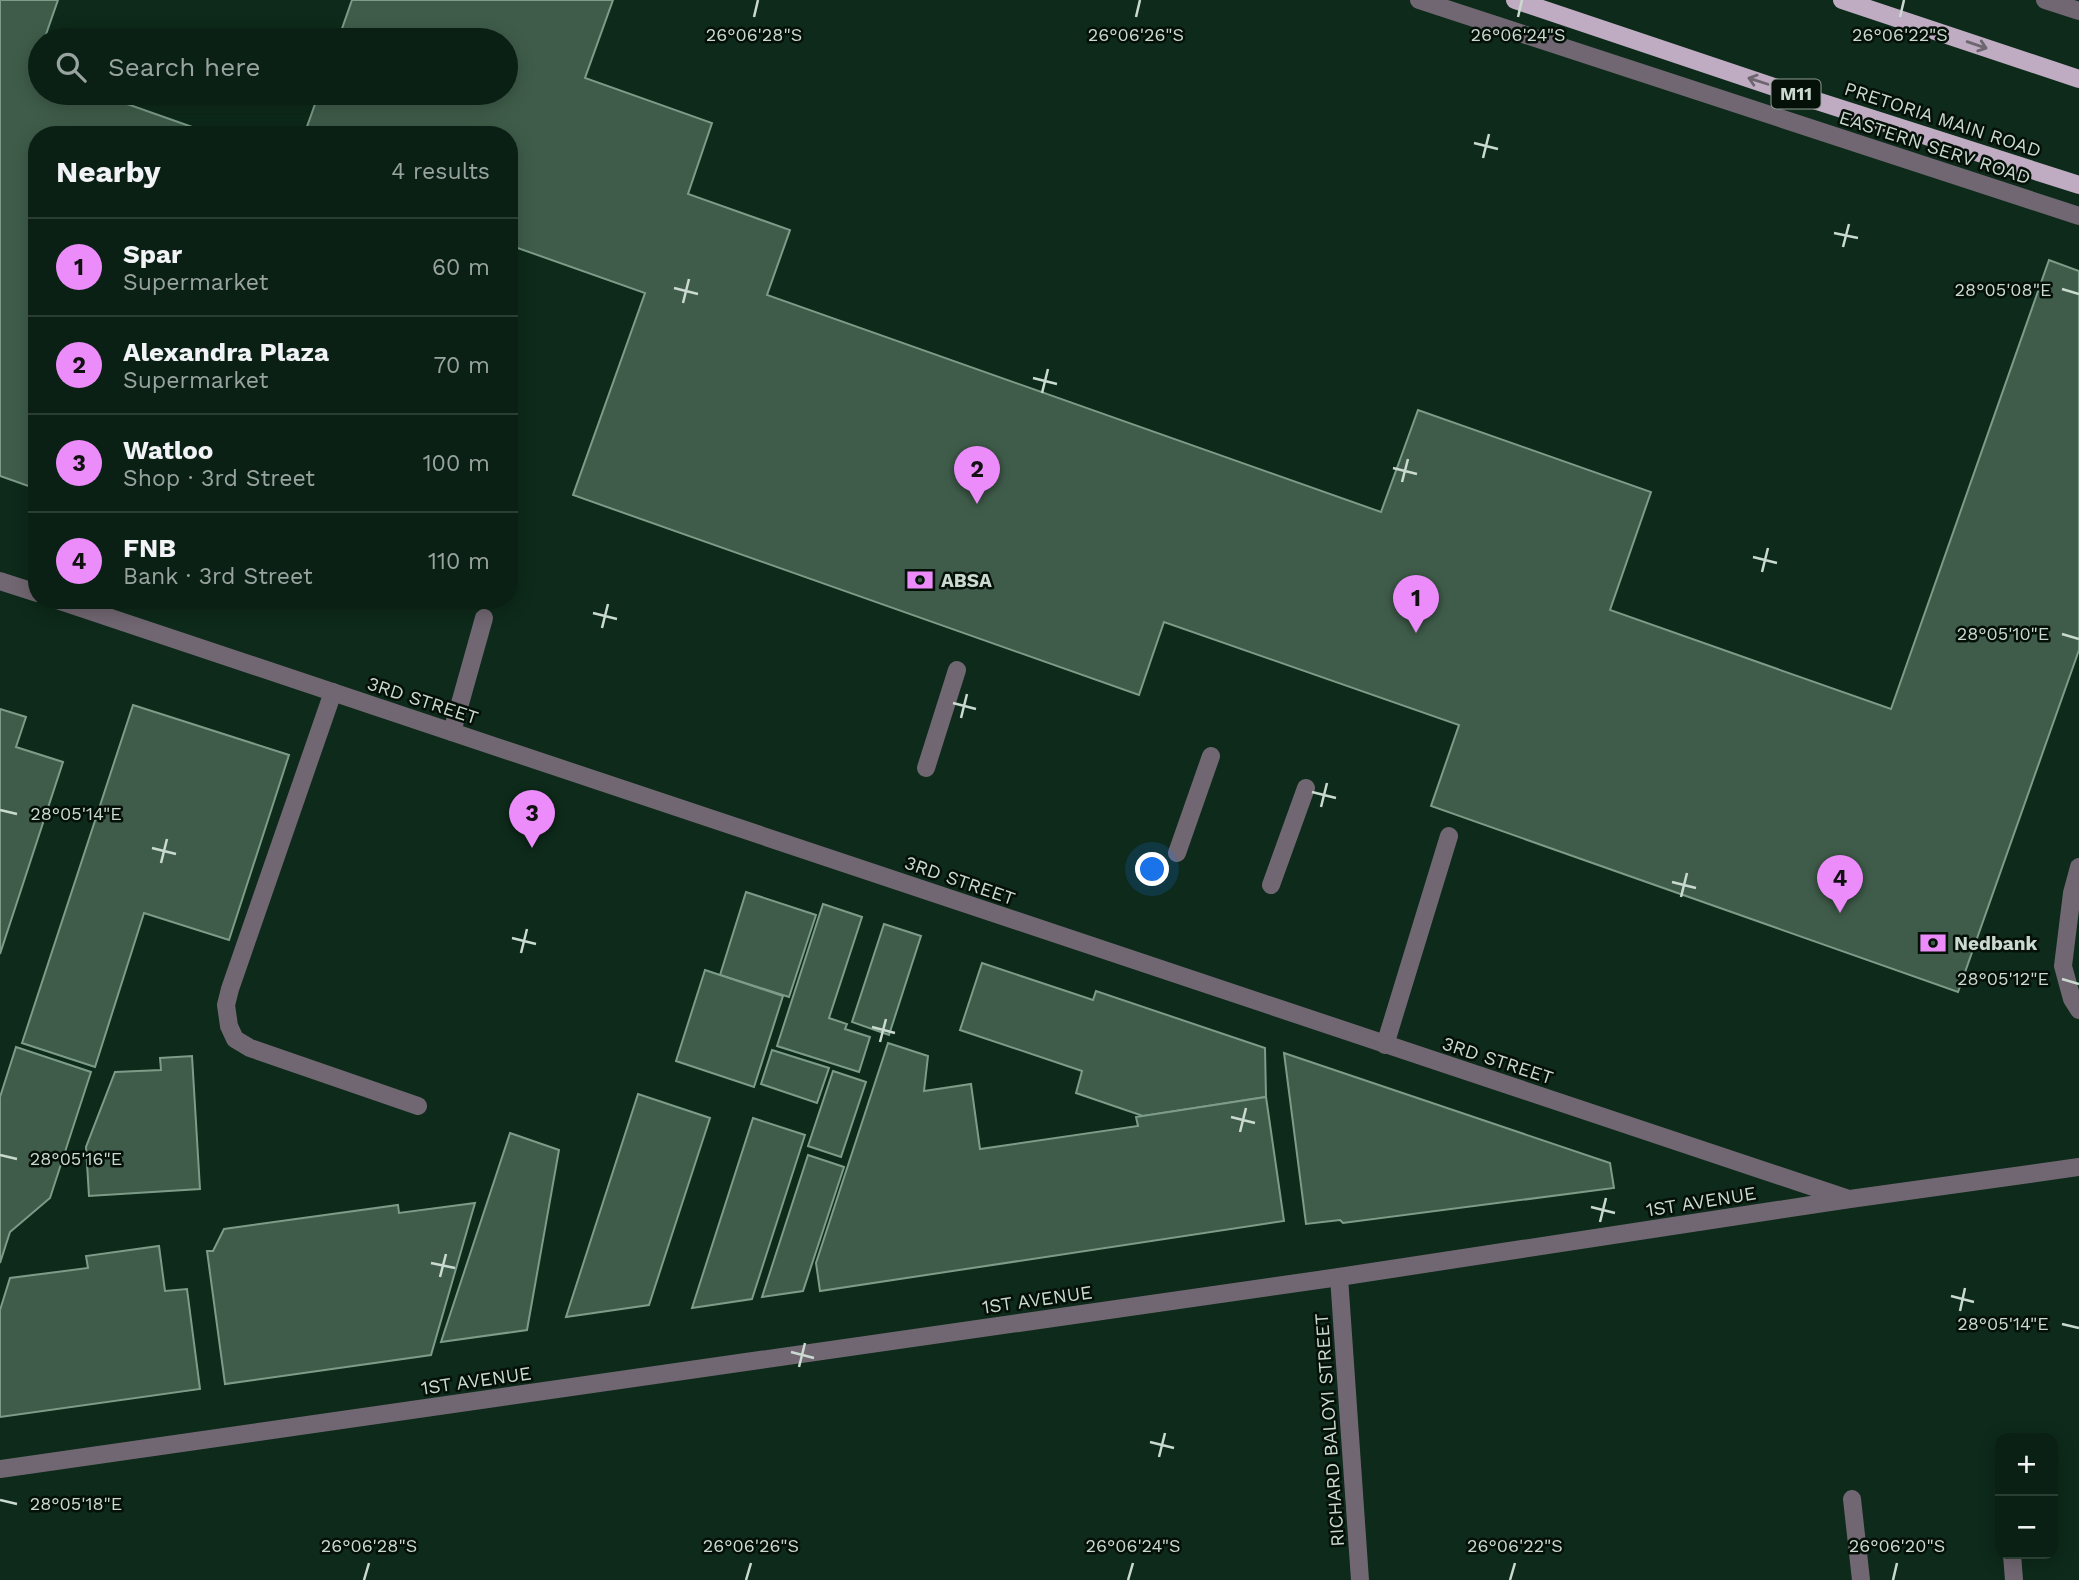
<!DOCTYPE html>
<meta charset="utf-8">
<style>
body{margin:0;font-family:"Work Sans",sans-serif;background:#182d22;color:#f1f3f6}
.controls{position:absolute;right:21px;bottom:21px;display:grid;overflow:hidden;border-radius:14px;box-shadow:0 4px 18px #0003}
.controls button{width:63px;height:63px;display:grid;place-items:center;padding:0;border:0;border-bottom:2px solid #2a3e34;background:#0a2014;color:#f1f3f6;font:35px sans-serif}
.you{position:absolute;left:1153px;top:870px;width:24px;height:24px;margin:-18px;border:5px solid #fff;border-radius:50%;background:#1a73e8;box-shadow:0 0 0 10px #1a73e833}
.badge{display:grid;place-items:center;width:46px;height:46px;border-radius:50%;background:#ec8cfa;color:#111;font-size:23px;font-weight:700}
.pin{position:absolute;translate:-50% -58px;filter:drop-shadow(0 2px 4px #0008)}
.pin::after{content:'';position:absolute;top:37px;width:24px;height:21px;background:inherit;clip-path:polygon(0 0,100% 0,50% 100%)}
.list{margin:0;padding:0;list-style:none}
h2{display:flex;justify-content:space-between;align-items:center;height:91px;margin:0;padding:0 28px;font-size:30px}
h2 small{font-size:23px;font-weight:400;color:#99a3a0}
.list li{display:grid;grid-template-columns:46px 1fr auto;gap:21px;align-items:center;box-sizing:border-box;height:98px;padding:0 28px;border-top:2px solid #2a3e34}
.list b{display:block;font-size:26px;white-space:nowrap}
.list p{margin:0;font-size:23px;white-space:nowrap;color:#99a3a0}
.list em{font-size:23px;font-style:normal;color:#99a3a0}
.icon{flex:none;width:38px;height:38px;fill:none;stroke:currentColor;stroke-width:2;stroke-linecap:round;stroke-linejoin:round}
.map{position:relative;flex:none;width:2079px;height:1580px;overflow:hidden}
.search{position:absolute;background:#0a2014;box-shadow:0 4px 18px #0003;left:28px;top:28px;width:490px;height:77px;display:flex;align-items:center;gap:18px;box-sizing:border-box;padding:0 24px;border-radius:38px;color:#99a3a0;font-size:26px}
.panel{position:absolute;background:#0a2014;box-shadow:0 4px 18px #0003;left:28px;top:126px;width:490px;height:483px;border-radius:28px}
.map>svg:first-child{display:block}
.building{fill:#3f5c4a;stroke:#7c9c88;stroke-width:2}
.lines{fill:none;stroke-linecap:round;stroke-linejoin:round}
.minor{stroke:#716772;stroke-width:18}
.major{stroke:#c0acc2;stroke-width:18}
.oneway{stroke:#6c666f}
.ticks{fill:none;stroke:#cadad0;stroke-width:2.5}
.labels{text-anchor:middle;stroke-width:5;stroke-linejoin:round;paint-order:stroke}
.shield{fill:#051009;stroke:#8f9d94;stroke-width:2}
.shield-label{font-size:18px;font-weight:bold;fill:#cadad0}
.street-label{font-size:19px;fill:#cadad0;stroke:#051009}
.poi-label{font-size:19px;font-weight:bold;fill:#cadad0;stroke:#051009;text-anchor:start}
.ticks-label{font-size:18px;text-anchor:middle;fill:#cadad0;stroke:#051009;stroke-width:5;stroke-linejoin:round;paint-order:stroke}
</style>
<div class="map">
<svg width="2079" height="1580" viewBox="0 0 2079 1580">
<rect width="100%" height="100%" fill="#0d2a1a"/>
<g class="building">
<path d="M0,0H58L44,40H40V50L33,71L40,73V93H96L215,135H37V489L0,476Z"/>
<path d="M352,0H613L585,78L712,123L688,194L790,230L767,295L1381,512L1418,410L1651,492L1610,610L1891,709L2049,260L2079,271V650L1958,992L1431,806L1459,725L1164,622L1139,695L573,495L645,293L512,246L509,253V135H304L319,93H506V40H338Z"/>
<path d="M133,705L289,755L229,940L144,913L95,1067L22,1043Z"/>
<path d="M0,709L26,717L16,747L63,762L0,954Z"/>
<path d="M746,892L816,915L789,997L720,975Z"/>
<path d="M823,904L862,917L829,1018L847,1024L845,1029L870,1037L859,1072L777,1046Z"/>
<path d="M884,924L921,936L889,1035L852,1022Z"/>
<path d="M982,963L1093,1000L1096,991L1265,1048L1266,1097L1143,1116L1076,1093L1082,1071L960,1030Z"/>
<path d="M705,970L783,996L754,1087L676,1061Z"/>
<path d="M888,1043L928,1056L924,1091L971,1084L980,1149L1138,1126L1136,1117L1266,1097L1284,1221L820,1291L816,1263Z"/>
<path d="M16,1047L91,1072L50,1198L10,1232L0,1263V1097Z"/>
<path d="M772,1050L829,1068L817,1103L761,1084Z"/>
<path d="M1284,1053L1610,1163L1614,1188L1343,1223L1340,1220L1306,1224Z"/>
<path d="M192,1056L200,1189L89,1196L86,1147L115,1072L161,1070L160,1058Z"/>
<path d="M833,1071L866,1082L841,1157L808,1146Z"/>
<path d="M638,1094L710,1118L649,1305L566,1317Z"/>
<path d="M753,1118L805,1135L752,1299L692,1308Z"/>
<path d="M510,1133L559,1150L527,1330L441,1342Z"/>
<path d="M808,1155L844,1167L803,1291L762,1297Z"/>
<path d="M475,1203L431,1355L225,1384L207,1251H213L224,1229L398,1205L399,1213Z"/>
<path d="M159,1246L165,1291L187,1289L200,1389L0,1417V1310L10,1278L88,1268L86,1256Z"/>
</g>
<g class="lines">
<g class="minor">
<path d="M1419,0L2079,216"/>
<path d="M2045,0L2079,11"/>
<path d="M0,581L37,593"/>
<path d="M57,600L1846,1198"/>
<path d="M333,692L230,989L226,1005L229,1026L235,1039L250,1048L418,1106"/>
<path d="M452,732L484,618"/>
<path d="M926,768L957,670"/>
<path d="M1177,853L1211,756"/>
<path d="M2079,867L2072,893L2063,966L2072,999L2079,1010"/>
<path d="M1271,885L1306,788"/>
<path d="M1385,1045L1449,836"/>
<path d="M1339,1277L1360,1580"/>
<path d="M0,1469L1339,1277L1850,1199L2079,1167"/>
<path d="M1852,1499L1861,1580"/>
<path d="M2012,1554L2014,1580"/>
</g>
<g class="major">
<path d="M1515,0L1792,93L2079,185"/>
<path d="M1842,0L2079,79"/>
</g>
</g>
<defs><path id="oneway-shaft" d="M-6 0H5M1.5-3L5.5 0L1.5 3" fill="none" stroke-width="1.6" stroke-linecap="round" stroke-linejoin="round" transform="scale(1.75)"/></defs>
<g class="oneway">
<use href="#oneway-shaft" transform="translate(1977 45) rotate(19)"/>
<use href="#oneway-shaft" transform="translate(1758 81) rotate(-162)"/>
</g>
<path class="ticks" d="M754,17L758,0M1136,17L1140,0M1518,17L1522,0M1900,17L1904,0M1474,143L1498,149M1483,158L1489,134M1834,233L1858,238M1843,247L1849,224M674,288L698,294M2062,289L2079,294M683,303L689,279M1033,378L1057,384M1042,393L1048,369M1393,468L1417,474M1402,482L1408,459M1753,557L1777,563M1762,572L1768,548M593,613L617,619M602,628L608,604M2062,634L2079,639M953,703L976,709M961,718L967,694M1312,792L1336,798M1321,807L1327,783M0,810L17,814M152,848L176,854M161,863L167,839M1672,882L1696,888M1681,897L1687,873M512,938L536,944M521,953L527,929M2062,979L2079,984M872,1027L895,1033M880,1042L886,1019M1231,1117L1255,1123M1240,1132L1246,1108M0,1155L17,1159M1591,1207L1615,1213M1600,1222L1606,1198M431,1263L455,1268M440,1277L446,1254M1951,1296L1974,1302M1960,1311L1965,1288M2062,1324L2079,1328M791,1352L814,1358M799,1367L805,1343M1150,1442L1174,1448M1159,1457L1165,1433M0,1500L17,1504M364,1580L369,1563M746,1580L751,1563M1128,1580L1133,1563M1510,1580L1515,1563M1893,1580L1897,1563"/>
<defs>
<g id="bank-bare" transform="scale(2.1)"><path d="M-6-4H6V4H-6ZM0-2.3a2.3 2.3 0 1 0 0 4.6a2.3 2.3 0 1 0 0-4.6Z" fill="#ec8cfa" stroke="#051009" stroke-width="2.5" paint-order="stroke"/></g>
</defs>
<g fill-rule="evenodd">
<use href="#bank-bare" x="920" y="580"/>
<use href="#bank-bare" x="1933" y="943"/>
</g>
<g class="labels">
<rect class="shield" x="1771.5" y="79.5" width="49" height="29" rx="5"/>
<g class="shield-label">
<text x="1796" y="100">M11</text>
</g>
<g class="street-label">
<text transform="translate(1943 119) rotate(18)" y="7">PRETORIA MAIN ROAD</text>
<text transform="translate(1935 147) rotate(18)" y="7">EASTERN SERV ROAD</text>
<text transform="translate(423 700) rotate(18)" y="7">3RD STREET</text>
<text transform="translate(960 880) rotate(19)" y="7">3RD STREET</text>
<text transform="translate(1498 1060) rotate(18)" y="7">3RD STREET</text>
<text transform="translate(1701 1201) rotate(-9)" y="7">1ST AVENUE</text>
<text transform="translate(1037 1299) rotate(-8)" y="7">1ST AVENUE</text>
<text transform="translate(476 1380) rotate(-8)" y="7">1ST AVENUE</text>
<text transform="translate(1329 1430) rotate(-94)" y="7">RICHARD BALOYI STREET</text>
</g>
<g class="poi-label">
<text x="941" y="587">ABSA</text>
<text x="1954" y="950">Nedbank</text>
</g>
</g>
<g class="ticks-label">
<text x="754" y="41">26°06'28"S</text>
<text x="1136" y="41">26°06'26"S</text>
<text x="1518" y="41">26°06'24"S</text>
<text x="1900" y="41">26°06'22"S</text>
<text x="2003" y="296">28°05'08"E</text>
<text x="2003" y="640">28°05'10"E</text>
<text x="76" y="820">28°05'14"E</text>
<text x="2003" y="985">28°05'12"E</text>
<text x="76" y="1165">28°05'16"E</text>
<text x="2003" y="1330">28°05'14"E</text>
<text x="76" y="1510">28°05'18"E</text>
<text x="369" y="1552">26°06'28"S</text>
<text x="751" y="1552">26°06'26"S</text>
<text x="1133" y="1552">26°06'24"S</text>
<text x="1515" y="1552">26°06'22"S</text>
<text x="1897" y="1552">26°06'20"S</text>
</g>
</svg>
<div class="controls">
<button>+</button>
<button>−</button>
</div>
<div class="you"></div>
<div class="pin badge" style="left:1416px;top:633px">1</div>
<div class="pin badge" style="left:977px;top:504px">2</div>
<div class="pin badge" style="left:532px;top:848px">3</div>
<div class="pin badge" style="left:1840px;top:913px">4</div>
<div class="search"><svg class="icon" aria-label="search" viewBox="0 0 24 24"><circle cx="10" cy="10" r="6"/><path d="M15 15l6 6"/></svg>Search here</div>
<section class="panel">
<h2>Nearby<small>4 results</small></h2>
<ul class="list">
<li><span class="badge">1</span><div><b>Spar</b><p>Supermarket</p></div><em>60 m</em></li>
<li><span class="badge">2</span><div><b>Alexandra Plaza</b><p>Supermarket</p></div><em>70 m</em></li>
<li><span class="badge">3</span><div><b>Watloo</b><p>Shop · 3rd Street</p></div><em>100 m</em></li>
<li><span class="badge">4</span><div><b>FNB</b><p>Bank · 3rd Street</p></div><em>110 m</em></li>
</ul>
</section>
</div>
